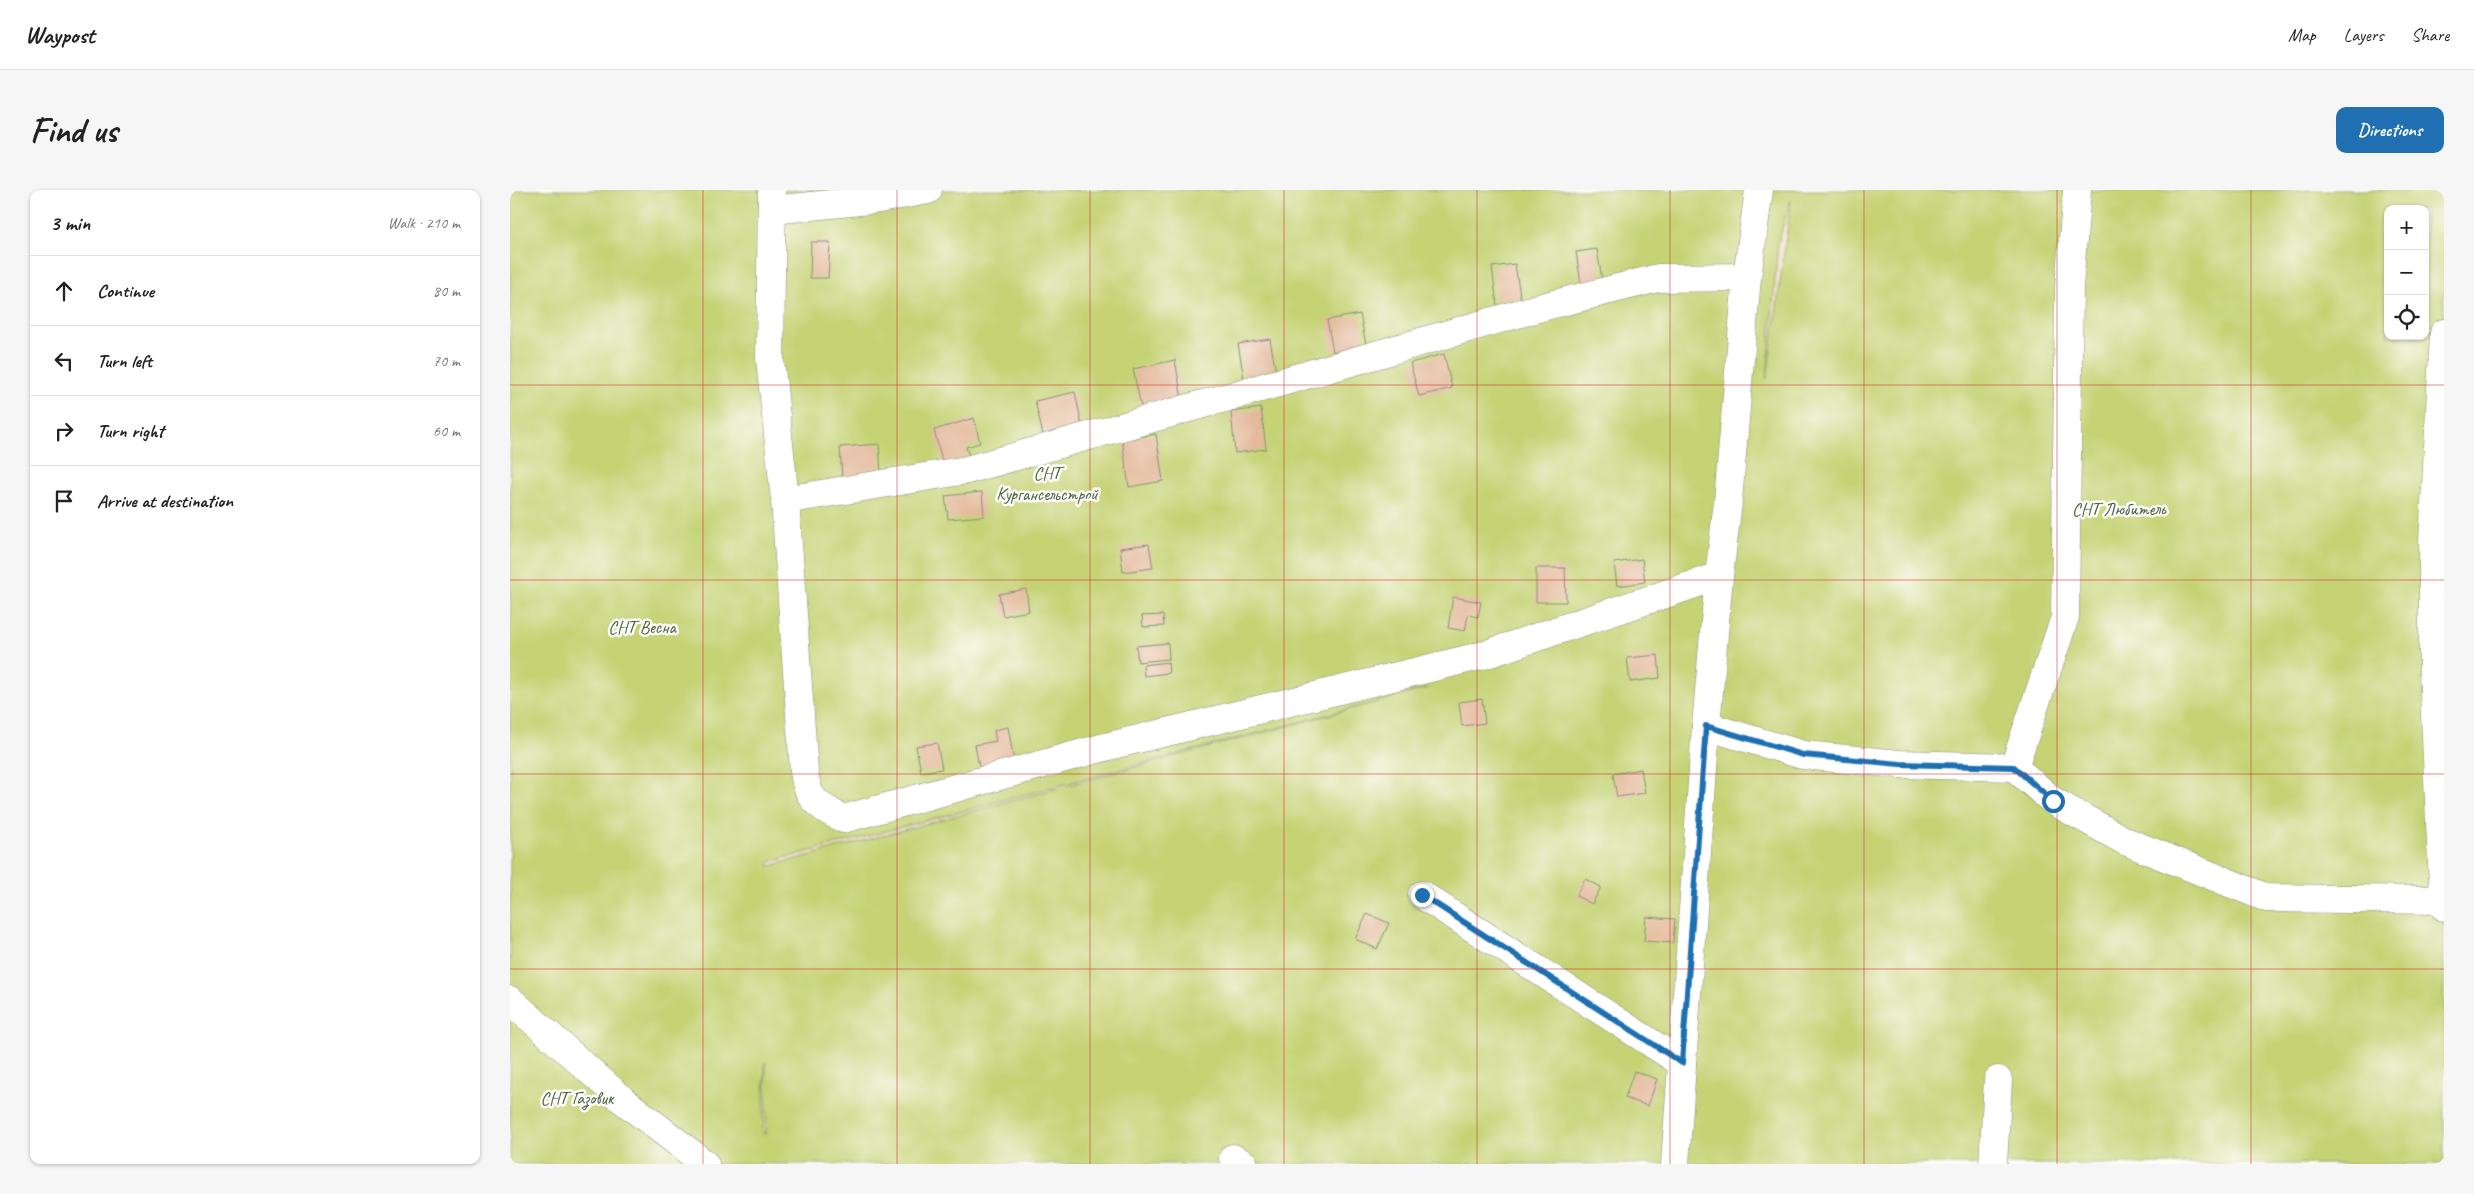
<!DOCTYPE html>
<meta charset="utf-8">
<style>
body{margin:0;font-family:Caveat,sans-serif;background:#f6f6f6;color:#222}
.controls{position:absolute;right:15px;top:15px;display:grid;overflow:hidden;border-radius:10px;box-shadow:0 1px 4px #0004}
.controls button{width:45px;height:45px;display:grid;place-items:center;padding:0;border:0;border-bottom:1px solid #e0e0e0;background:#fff;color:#222;font:25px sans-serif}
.stop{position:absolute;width:15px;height:15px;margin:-11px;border:4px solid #1f6fb2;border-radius:50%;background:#fff}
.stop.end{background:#1f6fb2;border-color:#fff;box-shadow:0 1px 5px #0008}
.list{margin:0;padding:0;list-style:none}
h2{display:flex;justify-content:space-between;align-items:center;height:65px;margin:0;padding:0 20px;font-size:21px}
h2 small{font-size:16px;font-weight:400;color:#767676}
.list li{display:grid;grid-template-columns:32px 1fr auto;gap:15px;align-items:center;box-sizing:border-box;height:70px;padding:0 20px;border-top:1px solid #e0e0e0}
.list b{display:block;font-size:19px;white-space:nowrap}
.list em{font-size:16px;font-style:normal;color:#767676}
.icon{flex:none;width:28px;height:28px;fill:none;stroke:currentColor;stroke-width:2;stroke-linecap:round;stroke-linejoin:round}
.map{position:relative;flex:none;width:1934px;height:974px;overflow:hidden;border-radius:10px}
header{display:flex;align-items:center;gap:30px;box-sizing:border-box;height:70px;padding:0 25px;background:#fff;border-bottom:1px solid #e0e0e0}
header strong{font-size:24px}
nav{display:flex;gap:28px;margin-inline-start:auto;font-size:18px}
.intro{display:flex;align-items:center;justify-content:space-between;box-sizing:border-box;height:120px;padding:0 30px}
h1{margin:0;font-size:35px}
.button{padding:12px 22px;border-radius:10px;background:#1f6fb2;color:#fff;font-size:18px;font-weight:700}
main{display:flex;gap:30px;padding:0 30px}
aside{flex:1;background:#fff;border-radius:10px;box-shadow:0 1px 4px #0004}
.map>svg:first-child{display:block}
.green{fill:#c5d375;stroke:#728854;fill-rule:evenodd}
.building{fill:#e4ba9c}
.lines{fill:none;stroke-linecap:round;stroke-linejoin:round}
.minor-casing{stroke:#898e7c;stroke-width:29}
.minor{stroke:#fff;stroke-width:28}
.route{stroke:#1f6fb2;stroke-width:6}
.grid{fill:none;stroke:#d62828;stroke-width:1;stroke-opacity:0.55}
.labels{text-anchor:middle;stroke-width:5;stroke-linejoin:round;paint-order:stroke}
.park-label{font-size:18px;fill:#486244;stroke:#fdfcf7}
</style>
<header>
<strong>Waypost</strong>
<nav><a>Map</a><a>Layers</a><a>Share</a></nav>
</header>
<div class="intro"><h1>Find us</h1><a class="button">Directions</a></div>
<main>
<aside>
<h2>3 min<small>Walk · 210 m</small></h2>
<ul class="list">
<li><svg class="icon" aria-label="ahead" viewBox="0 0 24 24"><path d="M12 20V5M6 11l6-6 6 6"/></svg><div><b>Continue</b></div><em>80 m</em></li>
<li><svg class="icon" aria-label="left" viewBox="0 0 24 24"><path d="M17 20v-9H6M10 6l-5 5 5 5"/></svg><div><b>Turn left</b></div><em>70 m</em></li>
<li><svg class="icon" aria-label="right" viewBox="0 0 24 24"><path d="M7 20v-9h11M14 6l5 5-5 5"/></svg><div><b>Turn right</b></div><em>60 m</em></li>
<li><svg class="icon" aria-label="arrive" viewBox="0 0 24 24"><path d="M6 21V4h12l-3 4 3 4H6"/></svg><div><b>Arrive at destination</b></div></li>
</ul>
</aside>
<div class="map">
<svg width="1934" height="974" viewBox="0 0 1934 974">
<rect width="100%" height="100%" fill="#fdfcf7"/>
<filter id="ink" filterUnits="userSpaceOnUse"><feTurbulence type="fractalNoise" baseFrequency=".02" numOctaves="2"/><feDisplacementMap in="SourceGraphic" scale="10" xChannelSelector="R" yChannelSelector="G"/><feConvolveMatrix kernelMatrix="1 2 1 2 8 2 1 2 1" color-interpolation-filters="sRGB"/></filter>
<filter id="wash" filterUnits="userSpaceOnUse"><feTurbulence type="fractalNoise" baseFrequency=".0096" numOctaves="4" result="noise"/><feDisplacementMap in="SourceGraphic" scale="20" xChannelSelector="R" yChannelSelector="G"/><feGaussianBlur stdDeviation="1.12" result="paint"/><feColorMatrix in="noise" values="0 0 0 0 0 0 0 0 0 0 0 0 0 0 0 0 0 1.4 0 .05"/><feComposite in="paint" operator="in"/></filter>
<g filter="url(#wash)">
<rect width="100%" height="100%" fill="#f3e0c5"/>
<path class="green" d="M0,0H1934V974H0ZM1280,11H1281L1257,189L1268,54ZM1878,19H1915V146H1878ZM918,498L260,676H259L260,672ZM255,872H256V945L253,943Z"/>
<g id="blocks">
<g class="building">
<path d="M301,52H320L318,88H300Z"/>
<path d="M1087,59L1092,90L1071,94L1066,62Z"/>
<path d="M1005,74L1011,112L987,115L982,77Z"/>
<path d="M850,124L856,155L823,162L817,130Z"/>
<path d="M760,149L766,183L734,189L728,154Z"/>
<path d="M934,164L942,198L909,206L900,173Z"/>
<path d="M665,170L672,209L631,217L623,179Z"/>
<path d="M565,202L572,236L533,245L525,211Z"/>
<path d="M751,218L756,259L725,263L721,222Z"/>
<path d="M464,228L470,253L456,257L459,266L433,274L424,240Z"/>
<path d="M646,244L653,291L619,297L612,250Z"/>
<path d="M369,254L371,285L332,289L330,257Z"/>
<path d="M472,302L474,326L438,329L435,306Z"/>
<path d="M639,354L643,378L613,382L610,358Z"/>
<path d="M1132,369L1135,392L1107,396L1104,373Z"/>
<path d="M1026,378H1055L1056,412H1026Z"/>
<path d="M516,399L519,421L493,426L489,404Z"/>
<path d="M943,407L971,412L968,427L958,425L955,441L938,438Z"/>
<path d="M653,425L654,436L633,437L632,426Z"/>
<path d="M658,453L659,469L628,472L626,456Z"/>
<path d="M1148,465L1150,488L1120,492L1117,468Z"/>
<path d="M658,472L659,483L634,486L633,475Z"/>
<path d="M972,509L975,533L952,536L949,512Z"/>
<path d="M498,537L504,571L469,577L465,555L486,551L484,540Z"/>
<path d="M427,553L432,579L411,582L406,556Z"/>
<path d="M1131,579L1135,603L1107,607L1103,584Z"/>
<path d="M1075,689L1091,697L1082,714L1066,706Z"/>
<path d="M857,724L879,733L867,759L845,749Z"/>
<path d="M1136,727L1165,729L1163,753L1134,751Z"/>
<path d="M1124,881L1147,889L1138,916L1115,908Z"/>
</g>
</g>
</g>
<g filter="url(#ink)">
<use href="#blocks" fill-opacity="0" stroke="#898e7c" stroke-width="1"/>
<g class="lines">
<g class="minor-casing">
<g id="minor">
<path d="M262,0L260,170L275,310L294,582C298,612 308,615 333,629L595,557L974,465L1209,386"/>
<path d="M1567,0L1559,97L1555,427L1504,577L1543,611L1615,651L1757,708L1933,710"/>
<path d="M263,20L369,9L418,0"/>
<path d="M1934,143L1923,352V482L1934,717"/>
<path d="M275,310L457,280L772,192L1028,118L1148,88L1237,87"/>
<path d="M1196,536L1293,565L1390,574L1504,577"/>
<path d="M912,705L1172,873"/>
<path d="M0,810L114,911L195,974"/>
<path d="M723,968L734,974"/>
<path d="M1165,974L1196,536L1209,386L1218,312L1237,87L1249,0"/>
<path d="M1483,974L1488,890"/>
</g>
</g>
<use href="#minor" class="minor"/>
</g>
</g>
<g class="lines" filter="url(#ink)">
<path class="route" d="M912,705L1172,873L1196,536L1293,565L1390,574L1504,577L1543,611"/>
</g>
<path class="grid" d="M193,0V974M387,0V974M580,0V974M774,0V974M967,0V974M1160,0V974M1354,0V974M1547,0V974M1741,0V974M0,195H1934M0,390H1934M0,584H1934M0,779H1934"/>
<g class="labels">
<g class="park-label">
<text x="537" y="289">СНТ<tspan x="537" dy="21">Кургансельстрой</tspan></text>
<text x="1609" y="325">СНТ Любитель</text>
<text x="132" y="443">СНТ Весна</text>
<text x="67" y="914">СНТ Газовик</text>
</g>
</g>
</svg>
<div class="controls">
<button>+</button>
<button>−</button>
<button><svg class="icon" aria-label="locate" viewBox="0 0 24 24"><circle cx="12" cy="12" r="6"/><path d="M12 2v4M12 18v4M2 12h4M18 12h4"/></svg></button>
</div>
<div class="stop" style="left:1543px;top:611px"></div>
<div class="stop end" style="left:912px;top:705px"></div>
</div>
</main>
